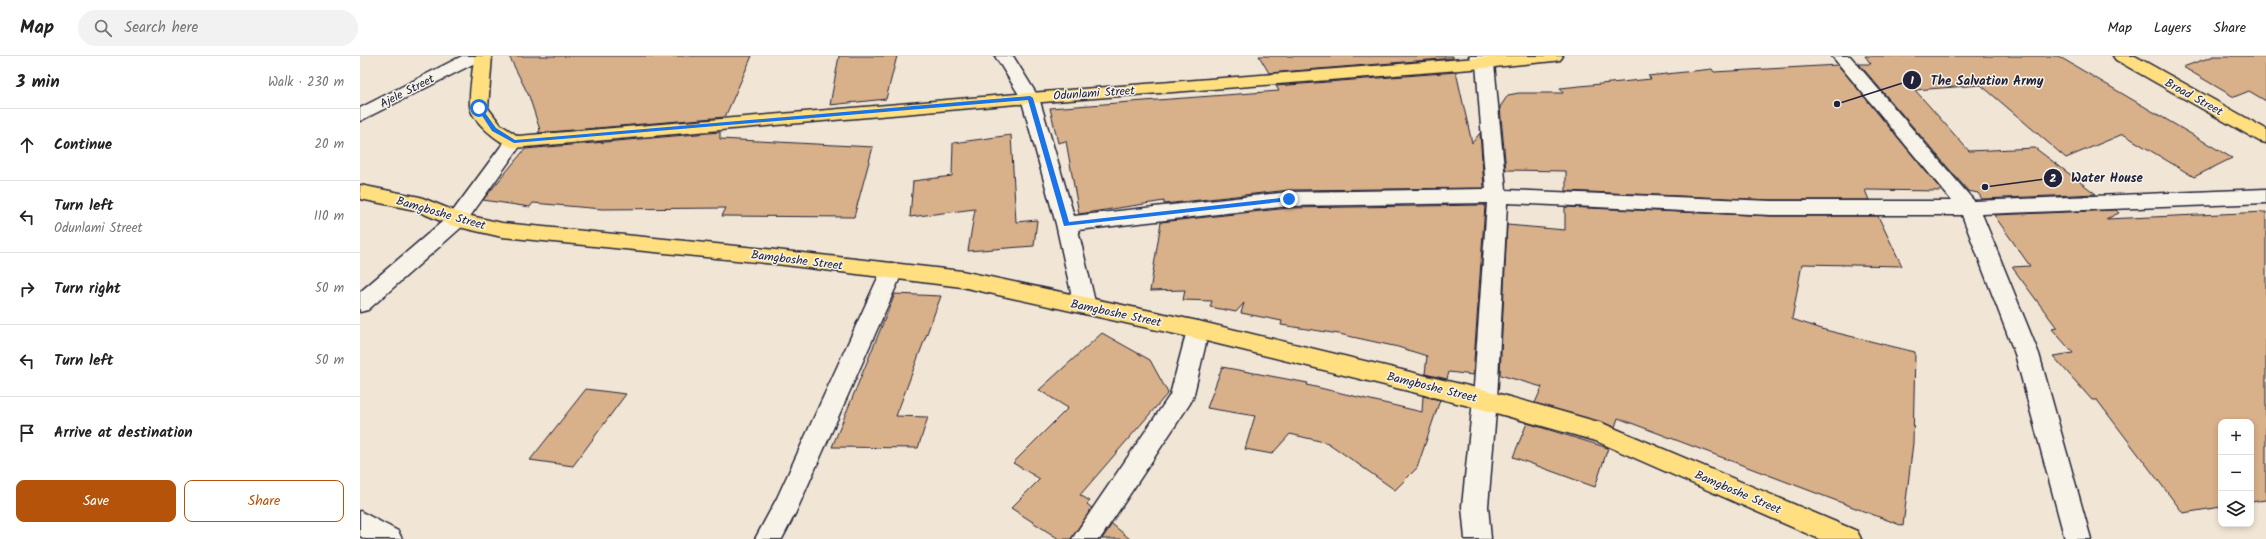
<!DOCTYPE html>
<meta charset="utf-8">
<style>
body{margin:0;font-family:Kalam,sans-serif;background:#f2f2f2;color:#222}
.controls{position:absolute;right:12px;bottom:12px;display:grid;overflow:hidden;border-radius:8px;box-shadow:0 2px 6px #0003}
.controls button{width:36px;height:36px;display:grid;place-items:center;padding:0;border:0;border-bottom:1px solid #e0e0e0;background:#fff;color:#222;font:20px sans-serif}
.stop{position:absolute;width:12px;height:12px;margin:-9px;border:3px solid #1a73e8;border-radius:50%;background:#fff}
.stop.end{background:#1a73e8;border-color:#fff;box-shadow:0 1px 4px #0008}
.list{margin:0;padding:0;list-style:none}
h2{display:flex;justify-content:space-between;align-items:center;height:52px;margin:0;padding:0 16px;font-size:17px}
h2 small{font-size:13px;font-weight:400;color:#767676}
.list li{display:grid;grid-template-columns:26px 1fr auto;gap:12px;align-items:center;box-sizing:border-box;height:72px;padding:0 16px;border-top:1px solid #e0e0e0}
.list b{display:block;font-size:15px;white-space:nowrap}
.list p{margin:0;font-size:13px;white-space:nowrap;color:#767676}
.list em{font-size:13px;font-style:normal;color:#767676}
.actions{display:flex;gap:8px;padding:12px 16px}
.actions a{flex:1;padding:9px 0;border:1px solid #b45309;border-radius:8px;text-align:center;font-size:14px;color:#b45309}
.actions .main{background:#b45309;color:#fff}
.icon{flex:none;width:22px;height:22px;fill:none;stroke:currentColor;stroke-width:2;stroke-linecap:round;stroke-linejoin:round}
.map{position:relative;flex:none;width:1906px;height:483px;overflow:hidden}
header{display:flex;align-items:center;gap:24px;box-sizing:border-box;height:56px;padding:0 20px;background:#fff;border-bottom:1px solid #e0e0e0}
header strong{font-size:19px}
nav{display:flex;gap:22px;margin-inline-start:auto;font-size:14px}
.search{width:280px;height:36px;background:#f2f2f2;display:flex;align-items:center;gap:10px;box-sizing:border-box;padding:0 14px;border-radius:22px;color:#767676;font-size:15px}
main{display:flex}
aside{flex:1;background:#fff}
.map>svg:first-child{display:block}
.building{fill:#d8b089;stroke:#22223b}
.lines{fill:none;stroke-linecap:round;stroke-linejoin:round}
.minor-casing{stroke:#22223b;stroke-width:3}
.major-casing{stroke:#22223b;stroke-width:3}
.minor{fill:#f7f3e8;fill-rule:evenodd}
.major{fill:#ffdf80;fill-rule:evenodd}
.route{fill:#1a73e8}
.labels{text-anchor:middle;stroke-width:3;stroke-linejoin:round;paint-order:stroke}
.street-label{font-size:12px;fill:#22223b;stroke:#f7f3e8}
.leader{fill:none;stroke:#22223b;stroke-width:1.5}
.callout-dot{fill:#22223b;stroke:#f7f3e8;stroke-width:1.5}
.mark-label{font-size:12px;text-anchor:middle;font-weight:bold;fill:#fff}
.callout-label{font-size:13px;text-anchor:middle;font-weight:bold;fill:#22223b;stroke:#f7f3e8;stroke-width:3;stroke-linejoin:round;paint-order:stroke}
</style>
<header>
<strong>Map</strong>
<div class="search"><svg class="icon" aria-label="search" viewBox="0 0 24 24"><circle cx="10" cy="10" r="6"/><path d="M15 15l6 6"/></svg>Search here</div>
<nav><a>Map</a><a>Layers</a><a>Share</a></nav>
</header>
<main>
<aside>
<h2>3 min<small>Walk · 230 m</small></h2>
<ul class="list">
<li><svg class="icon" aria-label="ahead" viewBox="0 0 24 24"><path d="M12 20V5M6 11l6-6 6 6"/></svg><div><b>Continue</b></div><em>20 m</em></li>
<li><svg class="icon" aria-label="left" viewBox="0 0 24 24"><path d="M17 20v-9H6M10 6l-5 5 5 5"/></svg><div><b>Turn left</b><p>Odunlami Street</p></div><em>110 m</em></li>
<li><svg class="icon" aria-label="right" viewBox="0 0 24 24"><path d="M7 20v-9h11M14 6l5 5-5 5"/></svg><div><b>Turn right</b></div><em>50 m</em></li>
<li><svg class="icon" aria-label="left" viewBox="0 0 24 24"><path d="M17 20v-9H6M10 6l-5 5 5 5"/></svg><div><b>Turn left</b></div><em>50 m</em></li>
<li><svg class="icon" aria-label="arrive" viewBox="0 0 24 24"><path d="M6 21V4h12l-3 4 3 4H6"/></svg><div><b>Arrive at destination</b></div></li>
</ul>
<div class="actions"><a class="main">Save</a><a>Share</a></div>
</aside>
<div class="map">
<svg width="1906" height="483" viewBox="0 0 1906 483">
<rect width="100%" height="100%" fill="#f1e6d5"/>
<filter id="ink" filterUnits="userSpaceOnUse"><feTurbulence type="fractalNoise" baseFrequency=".025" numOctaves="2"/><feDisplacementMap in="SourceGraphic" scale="8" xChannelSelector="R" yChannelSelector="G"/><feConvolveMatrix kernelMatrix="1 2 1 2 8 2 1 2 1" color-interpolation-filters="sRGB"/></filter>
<g filter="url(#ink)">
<g class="building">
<path d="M149,0H392L365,61L178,77L180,74L169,40Z"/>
<path d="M479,0H537L526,43L470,49Z"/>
<path d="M899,0H1093V2L909,17Z"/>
<path d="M1505,0H1698L1872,102L1834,121L1763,78L1706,102L1621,29L1555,34L1609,95L1675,92L1736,138L1622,143L1618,137L1608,135L1499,8H1511Z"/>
<path d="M1854,0H1906V45L1889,35L1874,41L1823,11Z"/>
<path d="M1478,9L1582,135L1505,134L1509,144H1411L1206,135V115L1146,114L1140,51L1148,39L1159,37H1203L1200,32L1291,23L1288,20L1352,13L1354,16Z"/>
<path d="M1096,16L1112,87L1120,77L1124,132L929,134L804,148V145L719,158L706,85L698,87L690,52L919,35L916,30Z"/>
<path d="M360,76V83L513,91L494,161L362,160L366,152L242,153L173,147L170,151L123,144L165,93Z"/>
<path d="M651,79L656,166L677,164L674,190L608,195L615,153L550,161L553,125L592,120L593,87Z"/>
<path d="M1125,149L1113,319L1089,316L1087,323L1065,318L1067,300L1038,291L979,278L921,269L922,265L881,257L884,247L876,256L850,251L852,245L823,244L825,234L790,235L801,166L929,152Z"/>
<path d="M1205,151L1411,160H1518L1542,210L1442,208L1432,263L1465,274L1555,296L1553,387L1543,470L1258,362L1255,371L1175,347L1182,331L1140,319L1147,169L1205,174Z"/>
<path d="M1756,154L1759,157L1746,163L1906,156V444L1891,446V366H1861V451L1823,457L1737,344H1732L1693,300L1713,297L1692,273L1697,272L1652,211L1670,210L1634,159Z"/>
<path d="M535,238L581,240L536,360L568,361L558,392L472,391Z"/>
<path d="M742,277L790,304L808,337L720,439L730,445L727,448L732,452L711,483H699L651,452L680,423L653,407L708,352L679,334Z"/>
<path d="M862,311L948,327L947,329L1062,356L1063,340L1080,344L1057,412L1035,434L968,387L930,378L912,398L885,393L895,360L847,352Z"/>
<path d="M226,333L266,338L213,410L170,404Z"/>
<path d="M1167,367L1248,392L1235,431L1153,401Z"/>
<path d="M752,468L770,483H742Z"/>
</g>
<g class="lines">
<g class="minor-casing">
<g id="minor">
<path d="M102,0H124L121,4L0,65V52Z"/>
<path d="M635,0H653L679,42L714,160L929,136L1126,133L1116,8L1109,0H1128L1134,7L1146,134L1411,145H1592L1472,0H1490L1614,145L1906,133V147L1622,158L1679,298L1731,483H1705L1655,298L1602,159H1411L1147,147L1137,344L1128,450L1131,483H1105L1102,450L1113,344L1127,147L929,150L718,174L736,250L733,256L725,258L717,256L714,250L696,168L661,42Z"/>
<path d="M154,80L161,82L163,86L104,169L8,254L0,256V236L90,159L147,82Z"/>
<path d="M532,207L540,210L543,215L436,456L422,483H395L417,442L521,215L524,210Z"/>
<path d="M838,265L846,268L849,274L833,342L829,349L740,483H712L810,339L827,274L830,268Z"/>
<path d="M0,455L38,475L42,483H5L0,480Z"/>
</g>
</g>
<g class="major-casing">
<g id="major">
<path d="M114,0H132L128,52L141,69L158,80L670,37L1142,0H1203L1200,4L1194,5L1125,12L670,47L154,92C140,88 111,65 110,50C109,34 113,16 114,0Z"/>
<path d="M1753,0H1775L1906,73V87L1899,85L1756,4Z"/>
<path d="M0,129L60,141L102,158L142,167L416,194L602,215L838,265L1125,334L1242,367L1497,475L1501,483H1459L1236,385L1125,354L838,283L602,231L416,208L142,181L90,169L55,154L0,143Z"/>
</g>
</g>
<use href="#minor" class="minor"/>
<use href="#major" class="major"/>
</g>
</g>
<path class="route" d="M670,40L673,42L709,166L929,141L932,143L929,145L704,170L668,44L154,87L132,75L117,52L121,51L136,72L155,84Z"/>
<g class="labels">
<g class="street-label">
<text transform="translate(47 35) rotate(-27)" y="4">Ajele Street</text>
<text transform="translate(734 37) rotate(-4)" y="4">Odunlami Street</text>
<text transform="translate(1834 41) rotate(29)" y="4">Broad Street</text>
<text transform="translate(81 157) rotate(16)" y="4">Bamgboshe Street</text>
<text transform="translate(437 204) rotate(7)" y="4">Bamgboshe Street</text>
<text transform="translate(756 257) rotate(12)" y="4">Bamgboshe Street</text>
<text transform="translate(1072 331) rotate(14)" y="4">Bamgboshe Street</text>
<text transform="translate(1378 436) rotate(23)" y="4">Bamgboshe Street</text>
</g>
</g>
<path class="leader" d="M1477 48L1552 24M1625 131L1693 122"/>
<g class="callout-dot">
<circle cx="1477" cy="48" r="4"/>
<circle cx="1625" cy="131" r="4"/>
<circle cx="1552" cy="24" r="10"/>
<circle cx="1693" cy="122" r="10"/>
</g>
<g class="mark-label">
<text x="1552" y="28">1</text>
<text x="1693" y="126">2</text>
</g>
<g class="callout-label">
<text x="1627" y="29">The Salvation Army</text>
<text x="1747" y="126">Water House</text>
</g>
</svg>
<div class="controls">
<button>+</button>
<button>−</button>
<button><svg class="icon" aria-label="layers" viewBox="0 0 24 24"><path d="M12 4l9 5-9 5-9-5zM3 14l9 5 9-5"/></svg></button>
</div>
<div class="stop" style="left:119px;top:52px"></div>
<div class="stop end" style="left:929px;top:143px"></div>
</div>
</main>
